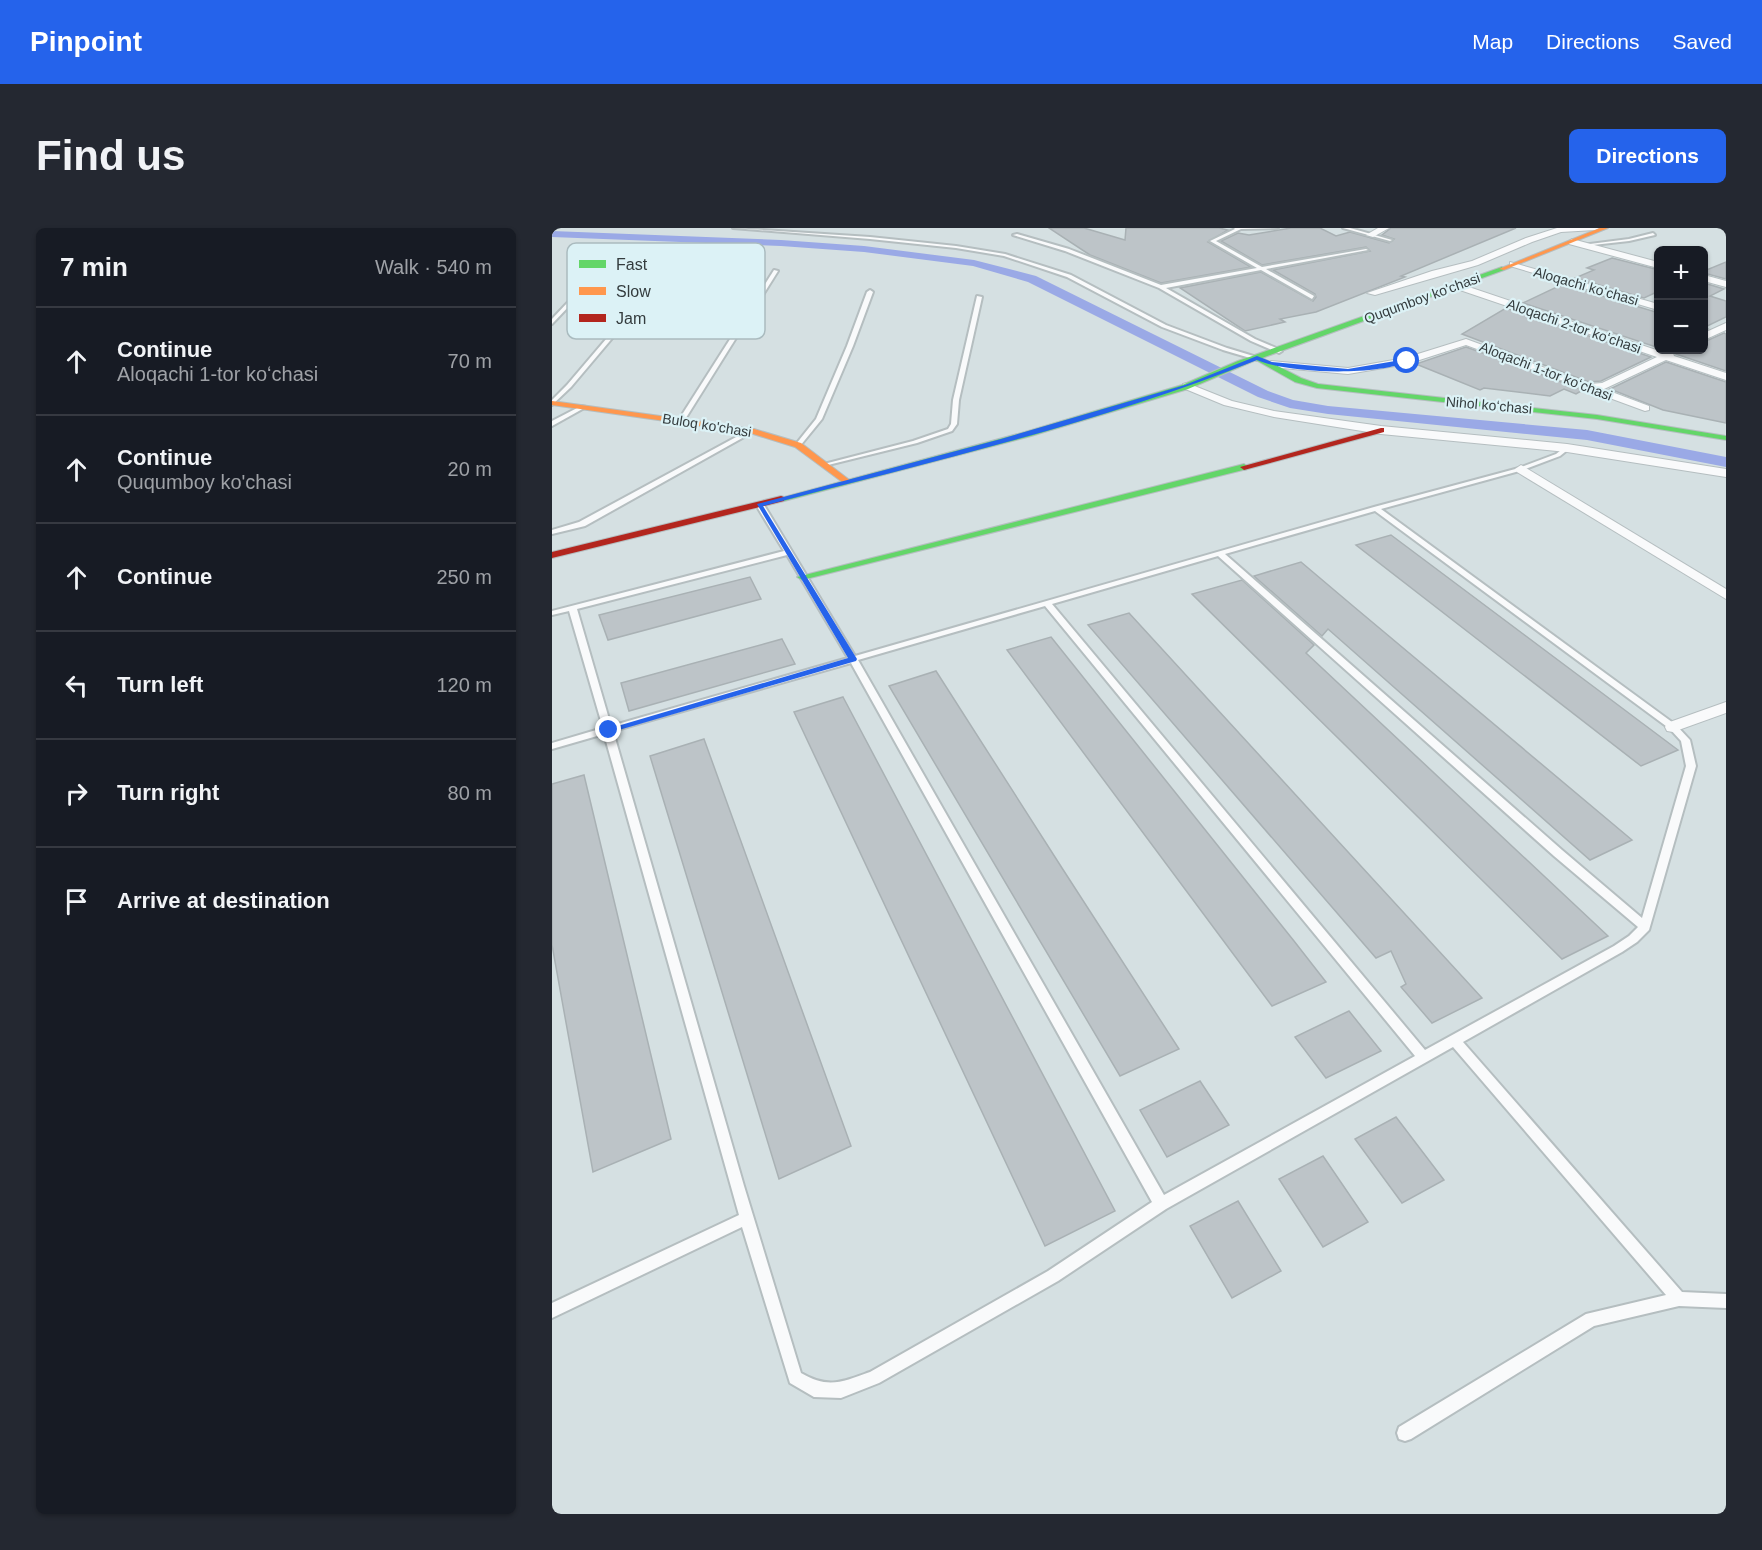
<!DOCTYPE html>
<meta charset="utf-8">
<style>
body{margin:0;font-family:Arial,sans-serif;background:#242831;color:#f1f3f6}
.controls{position:absolute;right:18px;top:18px;display:grid;overflow:hidden;border-radius:9px;box-shadow:0 2px 4px #0004}
.controls button{width:54px;height:54px;display:grid;place-items:center;padding:0;border:0;border-bottom:2px solid #363941;background:#171b24;color:#f1f3f6;font:30px sans-serif}
.stop{position:absolute;width:18px;height:18px;margin:-14px;border:4px solid #2563eb;border-radius:50%;background:#fff}
.stop.end{background:#2563eb;border-color:#fff;box-shadow:0 2px 6px #0008}
.list{margin:0;padding:0;list-style:none}
h2{display:flex;justify-content:space-between;align-items:center;height:78px;margin:0;padding:0 24px;font-size:26px}
h2 small{font-size:20px;font-weight:400;color:#9ea1a6}
.list li{display:grid;grid-template-columns:39px 1fr auto;gap:18px;align-items:center;box-sizing:border-box;height:108px;padding:0 24px;border-top:2px solid #363941}
.list b{display:block;font-size:22px;white-space:nowrap}
.list p{margin:0;font-size:20px;white-space:nowrap;color:#9ea1a6}
.list em{font-size:20px;font-style:normal;color:#9ea1a6}
.icon{flex:none;width:33px;height:33px;fill:none;stroke:currentColor;stroke-width:2;stroke-linecap:round;stroke-linejoin:round}
.map{position:relative;flex:none;width:1174px;height:1286px;overflow:hidden;border-radius:9px}
header{display:flex;align-items:center;gap:36px;box-sizing:border-box;height:84px;padding:0 30px;background:#2563eb;color:#fff}
header strong{font-size:28px}
nav{display:flex;gap:33px;margin-inline-start:auto;font-size:21px}
.intro{display:flex;align-items:center;justify-content:space-between;box-sizing:border-box;height:144px;padding:0 36px}
h1{margin:0;font-size:42px}
.button{padding:15px 27px;border-radius:9px;background:#2563eb;color:#fff;font-size:21px;font-weight:700}
main{display:flex;gap:36px;padding:0 36px}
aside{flex:1;background:#171b24;border-radius:9px;box-shadow:0 2px 4px #0004}
.map>svg:first-child{display:block}
.lines{fill:none;stroke-linecap:round;stroke-linejoin:round}
.canal{fill:#9aa9e6;fill-rule:evenodd}
.building{fill:#bdc4c8;stroke:#a9b1b4;stroke-width:1.5}
.lane-casing{stroke:#b5bec0;stroke-width:4}
.street-casing{stroke:#b5bec0;stroke-width:2}
.fast-casing{stroke:#b5bec0;stroke-width:2}
.slow-casing{stroke:#b5bec0;stroke-width:2}
.jam-casing{stroke:#b5bec0;stroke-width:2}
.lane{fill:#f9fafb;fill-rule:evenodd}
.street{fill:#f9fafb;fill-rule:evenodd}
.fast{fill:#63d668;fill-rule:evenodd}
.slow{fill:#ff974d;fill-rule:evenodd}
.jam{fill:#b3261e;fill-rule:evenodd}
.route{fill:#2563eb}
.labels{text-anchor:middle;stroke-width:4.5;stroke-linejoin:round;paint-order:stroke}
.far-street-label{font-size:14px;fill:#343c3e;stroke:#dcf2f6}
.key{fill:#dcf2f6;stroke:#aabbbf;stroke-width:1.5}
.key-label{font-size:16px;fill:#343c3e}
</style>
<header>
<strong>Pinpoint</strong>
<nav><a>Map</a><a>Directions</a><a>Saved</a></nav>
</header>
<div class="intro"><h1>Find us</h1><a class="button">Directions</a></div>
<main>
<aside>
<h2>7 min<small>Walk · 540 m</small></h2>
<ul class="list">
<li><svg class="icon" aria-label="ahead" viewBox="0 0 24 24"><path d="M12 20V5M6 11l6-6 6 6"/></svg><div><b>Continue</b><p>Aloqachi 1-tor koʻchasi</p></div><em>70 m</em></li>
<li><svg class="icon" aria-label="ahead" viewBox="0 0 24 24"><path d="M12 20V5M6 11l6-6 6 6"/></svg><div><b>Continue</b><p>Ququmboy ko'chasi</p></div><em>20 m</em></li>
<li><svg class="icon" aria-label="ahead" viewBox="0 0 24 24"><path d="M12 20V5M6 11l6-6 6 6"/></svg><div><b>Continue</b></div><em>250 m</em></li>
<li><svg class="icon" aria-label="left" viewBox="0 0 24 24"><path d="M17 20v-9H6M10 6l-5 5 5 5"/></svg><div><b>Turn left</b></div><em>120 m</em></li>
<li><svg class="icon" aria-label="right" viewBox="0 0 24 24"><path d="M7 20v-9h11M14 6l5 5-5 5"/></svg><div><b>Turn right</b></div><em>80 m</em></li>
<li><svg class="icon" aria-label="arrive" viewBox="0 0 24 24"><path d="M6 21V4h12l-3 4 3 4H6"/></svg><div><b>Arrive at destination</b></div></li>
</ul>
</aside>
<div class="map">
<svg width="1174" height="1286" viewBox="0 0 1174 1286">
<rect width="100%" height="100%" fill="#d5e0e2"/>
<g class="lines">
<path class="canal" d="M0,3L229,12L312,18L422,32L484,48L716,163L741,172L776,178L1035,202L1174,229V239L1035,212L776,186L738,180L706,169L476,54L421,38L312,24L229,18L0,9Z"/>
</g>
<g class="building">
<path d="M497,0H532L573,12L574,0H667L676,2L656,14L699,39L609,55L538,27Z"/>
<path d="M739,0H768L784,8L798,4L837,15L842,11L830,7L839,0H964L849,48L853,49L764,84L728,91L733,94L693,103L628,60L709,44L761,73L764,69L763,66L721,42L818,23L814,19L710,37L669,13L686,5L697,7Z"/>
<path d="M1060,30L1107,42V63L1092,70L1023,50L1042,42L1035,40Z"/>
<path d="M1174,34V51L1152,45V43Z"/>
<path d="M1152,55L1172,61L1158,68L1174,73V89L1153,99L1156,101L1152,103Z"/>
<path d="M1011,56L1107,85V120L971,75Z"/>
<path d="M954,80L1099,129L1049,153L1037,154L910,106Z"/>
<path d="M1172,105L1174,106V143L1124,126L1121,123L1110,122H1152V114Z"/>
<path d="M914,119L1031,162L1024,166L1012,161L998,168L932,160L928,162L864,136Z"/>
<path d="M1114,134L1174,154V195L1111,182L1058,161Z"/>
<path d="M839,307L1046,462L1126,522L1089,538L804,317Z"/>
<path d="M749,334L801,378L1080,612L1038,632L776,401L770,408L702,348Z"/>
<path d="M198,349L209,371L56,412L47,387Z"/>
<path d="M690,352L762,417L754,425L1056,708L1010,731L640,366Z"/>
<path d="M577,385L774,600L930,770L880,795L849,759L854,756L839,723L824,730L536,397Z"/>
<path d="M499,409L742,713L774,754L720,778L455,422Z"/>
<path d="M230,411L243,436L77,483L69,455Z"/>
<path d="M384,443L510,640L627,821L568,848L337,458Z"/>
<path d="M291,469L563,983L493,1018L242,484Z"/>
<path d="M152,511L299,918L227,951L98,528Z"/>
<path d="M32,547L119,911L41,944L0,717V556Z"/>
<path d="M797,783L829,823L774,850L743,809Z"/>
<path d="M648,853L677,897L615,929L588,882Z"/>
<path d="M844,889L892,952L850,975L803,911Z"/>
<path d="M771,928L816,994L771,1019L727,951Z"/>
<path d="M686,973L729,1043L680,1070L638,998Z"/>
</g>
<g class="lines">
<g class="lane-casing">
<g id="lane">
<path d="M181,0L318,9L404,18L453,26L519,47L614,97L675,120L708,130L705,132L671,122L610,99L515,49L452,28L404,20L318,11Z"/>
<path d="M682,0H726L689,1L664,13L710,39L814,21L816,22L714,41L762,68L760,71L709,42L614,60L703,111L729,122L730,123L727,125L699,113L607,60L513,23L461,7L465,6L517,21L609,57L705,40L658,13L683,1Z"/>
<path d="M791,0H798L840,12L838,13Z"/>
<path d="M1101,5L1103,7L1077,13L1032,18L1030,17L1077,11Z"/>
<path d="M123,30L127,31L19,159L0,177V172L15,157Z"/>
<path d="M222,42L226,43L132,193L127,194L126,193Z"/>
<path d="M34,55L38,56L0,96V91Z"/>
<path d="M318,62L321,64L301,118L270,191L248,218H244V216L264,191L295,118L315,64Z"/>
<path d="M425,68L430,69L407,172L405,196L400,203L365,215L272,238V236L361,213L396,201L399,196L401,172Z"/>
<path d="M29,178L34,179L0,198V193Z"/>
<path d="M199,201L202,203L201,204L33,298L0,306V302L27,294Z"/>
<path d="M1013,219L1018,220L1008,228L971,242L829,281L1124,497L1138,512L1144,538L1097,702L1085,714L1070,724L911,814L1130,1064L1174,1066V1080L1127,1078L1042,1098L859,1211L853,1213L847,1211L845,1205L847,1199L1034,1086L1114,1067L901,819L614,981L506,1053L327,1155L289,1170L262,1169L238,1155L190,999L0,1090V1075L187,987L52,506L0,521V515L51,500L17,383L0,387V383L232,323L204,277L208,275L212,277L303,428L822,279L967,240L1004,226ZM823,283L1118,501L1129,513L1134,538L1090,690L1010,622L673,326ZM235,327L296,430L59,498L25,381ZM666,328L1002,628L1086,699L1077,708L1062,718L873,822L500,376ZM493,378L863,828L612,967L306,432ZM299,435L600,974L496,1043L318,1144C290,1154 276,1161 249,1145L192,958L61,503Z"/>
</g>
</g>
<g class="street-casing">
<g id="street">
<path d="M826,0H837L821,9L814,7Z"/>
<path d="M1005,0H1047L1043,2L1009,4L980,14L926,37L823,67L815,65L880,43L920,33L974,10Z"/>
<path d="M1020,11L1106,34V40L1017,16L1016,14Z"/>
<path d="M958,34L1106,76V82L958,38Z"/>
<path d="M1152,47L1174,53V59L1152,53Z"/>
<path d="M905,55L1113,125H1121L1122,128L1174,145V152L1114,132L1052,161L1097,178V182L1093,183L914,117L855,136L796,146L719,139L714,136L719,133L796,140L853,130L914,111L1037,156L1050,155L1105,129L902,60V56Z"/>
<path d="M1174,95V102L1152,112V105Z"/>
<path d="M635,155L680,173L722,183L829,198L1015,216L1174,241V249L1015,224L829,206L722,189L672,177L631,160V156Z"/>
<path d="M969,237L1174,361V371L965,244L963,241Z"/>
<path d="M1174,474V485L1121,504L1115,503L1113,499L1115,495Z"/>
</g>
</g>
<g class="fast-casing">
<g id="fast">
<path d="M950,39L952,42L710,130L749,150L766,156L1045,187L1174,208V212L1045,191L765,160L743,154L704,132L636,161L479,208L232,273L225,271L473,204L630,157L686,133Z"/>
<path d="M692,236L696,239L695,241L250,352L245,349Z"/>
</g>
</g>
<g class="slow-casing">
<g id="slow">
<path d="M1048,0H1056L952,42L947,41Z"/>
<path d="M0,173L202,201L249,215L300,254L293,256L243,219L198,205L0,177Z"/>
</g>
</g>
<g class="jam-casing">
<g id="jam">
<path d="M829,200H832V204L692,242L688,239Z"/>
<path d="M229,268L232,269V273L0,330V324Z"/>
</g>
</g>
<use href="#lane" class="lane"/>
<use href="#street" class="street"/>
<use href="#fast" class="fast"/>
<use href="#slow" class="slow"/>
<use href="#jam" class="jam"/>
</g>
<path class="route" d="M705,128L720,134L796,141L855,131L858,133C825,148 738,146 705,132C546,196 377,234 211,278L305,431L304,433L60,504L52,502L296,430L205,276L449,211L633,157Z"/>
<g class="labels">
<g class="far-street-label">
<text transform="translate(1034 58) rotate(16)" y="5">Aloqachi koʻchasi</text>
<text transform="translate(870 70) rotate(-20)" y="5">Ququmboy ko'chasi</text>
<text transform="translate(1022 98) rotate(19)" y="5">Aloqachi 2-tor koʻchasi</text>
<text transform="translate(994 143) rotate(21)" y="5">Aloqachi 1-tor koʻchasi</text>
<text transform="translate(937 177) rotate(5)" y="5">Nihol koʻchasi</text>
<text transform="translate(155 197) rotate(9)" y="5">Buloq ko'chasi</text>
</g>
</g>
<rect x="15" y="15" width="198" height="96" rx="9" class="key"/>
<rect x="27" y="32" width="27" height="8" fill="#63d668"/>
<rect x="27" y="59" width="27" height="8" fill="#ff974d"/>
<rect x="27" y="86" width="27" height="8" fill="#b3261e"/>
<g class="key-label">
<text x="64" y="42">Fast</text>
<text x="64" y="69">Slow</text>
<text x="64" y="96">Jam</text>
</g>
</svg>
<div class="controls">
<button>+</button>
<button>−</button>
</div>
<div class="stop" style="left:855px;top:133px"></div>
<div class="stop end" style="left:57px;top:502px"></div>
</div>
</main>
